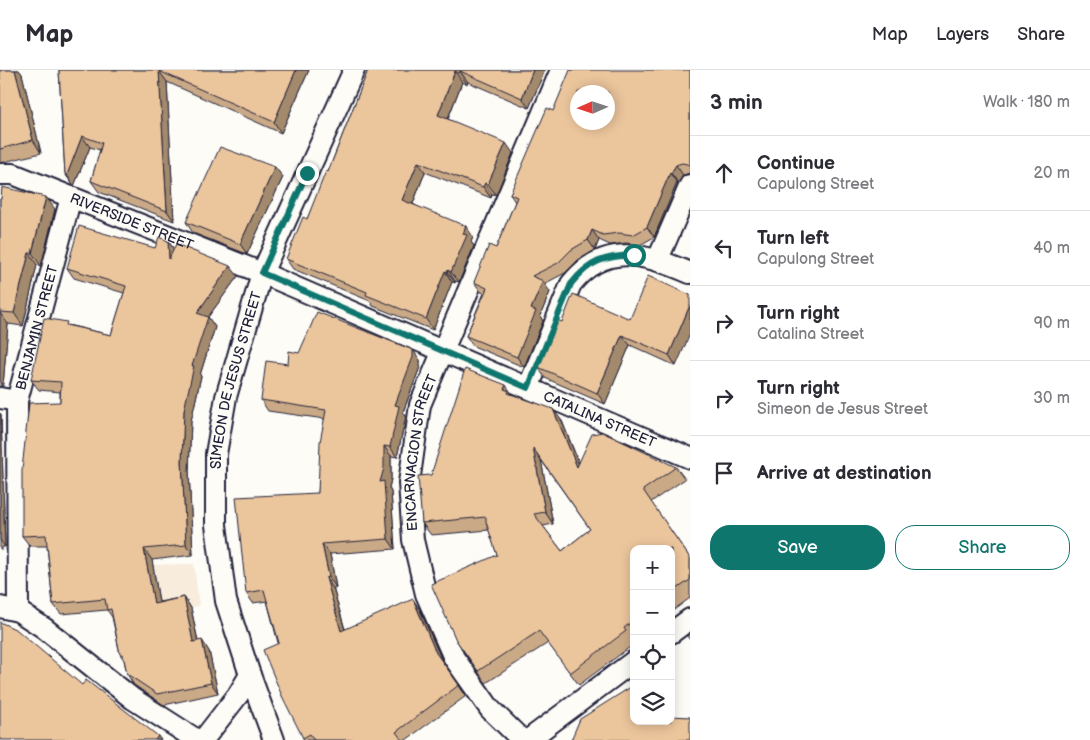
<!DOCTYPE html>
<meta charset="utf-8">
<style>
body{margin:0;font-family:"Balsamiq Sans",sans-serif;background:#f7f7f7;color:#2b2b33}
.controls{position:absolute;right:15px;bottom:15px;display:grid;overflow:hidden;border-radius:10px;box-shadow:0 2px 12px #0003}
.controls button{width:45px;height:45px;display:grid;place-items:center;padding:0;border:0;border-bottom:1px solid #e1e1e2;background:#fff;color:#2b2b33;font:25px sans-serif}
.compass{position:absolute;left:570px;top:15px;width:45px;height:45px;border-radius:50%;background:#fff;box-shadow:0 2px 12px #0003;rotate:267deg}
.stop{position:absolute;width:15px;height:15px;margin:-11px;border:4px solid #0f766e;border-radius:50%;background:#fff}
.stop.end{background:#0f766e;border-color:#fff;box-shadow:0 1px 5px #0008}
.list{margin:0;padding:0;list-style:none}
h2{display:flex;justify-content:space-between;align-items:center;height:65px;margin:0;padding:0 20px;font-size:21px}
h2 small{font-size:16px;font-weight:400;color:#7c7c81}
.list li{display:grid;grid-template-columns:32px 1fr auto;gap:15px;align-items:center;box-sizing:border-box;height:75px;padding:0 20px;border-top:1px solid #e1e1e2}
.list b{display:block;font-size:19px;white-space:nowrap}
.list p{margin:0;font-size:16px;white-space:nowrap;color:#7c7c81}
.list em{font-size:16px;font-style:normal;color:#7c7c81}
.actions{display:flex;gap:10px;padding:15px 20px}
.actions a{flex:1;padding:11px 0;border:1px solid #0f766e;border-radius:20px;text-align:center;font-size:18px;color:#0f766e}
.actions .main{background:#0f766e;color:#fff}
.icon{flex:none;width:28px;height:28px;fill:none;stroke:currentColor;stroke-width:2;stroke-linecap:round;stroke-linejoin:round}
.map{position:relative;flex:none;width:690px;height:670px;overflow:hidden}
header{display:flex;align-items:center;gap:30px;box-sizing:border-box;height:70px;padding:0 25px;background:#fff;border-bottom:1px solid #e1e1e2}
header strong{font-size:24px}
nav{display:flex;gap:28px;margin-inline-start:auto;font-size:18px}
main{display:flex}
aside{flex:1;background:#fff}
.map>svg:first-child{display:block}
.built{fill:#f8ecdc}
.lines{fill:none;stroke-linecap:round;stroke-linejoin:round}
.minor-casing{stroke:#22223b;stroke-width:24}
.minor{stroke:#fdfcf7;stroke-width:20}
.wall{fill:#caa986;stroke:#22223b;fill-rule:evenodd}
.shaded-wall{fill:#a48a6d;stroke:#22223b}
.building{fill:#ebc59c;stroke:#22223b;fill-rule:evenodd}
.route{stroke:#0f766e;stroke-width:6}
.labels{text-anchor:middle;stroke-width:4;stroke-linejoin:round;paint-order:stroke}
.street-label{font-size:14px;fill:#22223b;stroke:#fdfcf7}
</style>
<header>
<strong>Map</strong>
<nav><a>Map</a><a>Layers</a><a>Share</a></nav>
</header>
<main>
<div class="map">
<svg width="690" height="670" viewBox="0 0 690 670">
<rect width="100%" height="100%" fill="#fdfcf7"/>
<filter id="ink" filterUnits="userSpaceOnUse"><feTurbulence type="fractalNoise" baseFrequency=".02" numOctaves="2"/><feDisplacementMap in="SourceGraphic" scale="10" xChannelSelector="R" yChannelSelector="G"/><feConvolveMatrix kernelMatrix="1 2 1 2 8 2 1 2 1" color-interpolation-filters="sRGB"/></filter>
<g filter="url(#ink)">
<path class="built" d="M194,494L199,536L113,552L104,496Z"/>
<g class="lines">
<g class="minor-casing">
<g id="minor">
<path id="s1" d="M0,104H13L262,203L690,388"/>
<path d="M658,189L690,115"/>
<path d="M528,318L571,214C605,171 646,184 690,203"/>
<path d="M0,328L17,331"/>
<path d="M0,537L18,541L44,558L133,629L197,670"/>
<path id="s2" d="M18,541L17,331L71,127"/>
<path d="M671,563L690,549"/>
<path d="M203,670L238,625L250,605"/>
<path id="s3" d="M274,670L250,605L226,531L216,455V384L226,327L262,203L354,0"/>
<path id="s4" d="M522,670L490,639L454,588L426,524L413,470L409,413L420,335L561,0"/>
<path d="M528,670L634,591"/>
</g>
</g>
<use href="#minor" class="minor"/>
</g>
<g class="wall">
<path d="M0,0H19L22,4L41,83L0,93Z"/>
<path d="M59,0H309L281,63L167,12L174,151L99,122L91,111L100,80L90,77L74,116L73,115L65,104Z"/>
<path d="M368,0H545L529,38L468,12L467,14L462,12L448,49L513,83L496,125L492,124L491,128L425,102L413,134L473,167L471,172L474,176L459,212L455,211V213L452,212L433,260L373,236L370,231L293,199L286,189L307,149L328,102Z"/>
<path d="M690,0V103L683,105L678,113H677L654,167L640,175L626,173L610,175L599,170L595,180L578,190L565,203L544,214L550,222L540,246L543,251L524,297L473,276L466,266L484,223L481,222L474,212L496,178L515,132L510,124L553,41Z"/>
<path d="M283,107L247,184L193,163L186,152Z"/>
<path d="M0,129L55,139L41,196L37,195L23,256L8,254L3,316H0Z"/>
<path d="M168,171L174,179L238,206L208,247L215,257L200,305L201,306L191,351L189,401L193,485L152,490L159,532L184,527L191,538L198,571L209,581L218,623L164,635L134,615L127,604L124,590L120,584L112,547L107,540L61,544L53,534L47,476H30L22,466L60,332V322L39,320L31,310L68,255L111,265L124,223L74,208L67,198L155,178Z"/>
<path d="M690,225L676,296L630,275L605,334L545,308L538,297L562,252L630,249Z"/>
<path d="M299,283L420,290V297L403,342L406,346L397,387L391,386V409L389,418L391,422L395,479L330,484L336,518H333L345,559L420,540L443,593L466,626L406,670H304L303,668L267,531L253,533L246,523L318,423L325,349L268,341L261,330L288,294Z"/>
<path d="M512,324L562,351L579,393L676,397L685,409L651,432L690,488V528L671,542V479H634V568L632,570L634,574L579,615L548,573L486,613L456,570L497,485L489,460L431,465L422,453L431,405ZM541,390L590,459L562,481L543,456L553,454Z"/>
<path d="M0,343L1,344L5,477H2V479H0Z"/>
</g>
<g class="shaded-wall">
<path d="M15,0H19L22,4L41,83L33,70Z"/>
<path d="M296,0H309L281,63L274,52Z"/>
<path d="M533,0H545L529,38L522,28Z"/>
<path d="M159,1L167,12L174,151L167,141Z"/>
<path d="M455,1L462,12L445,56L438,45Z"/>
<path d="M460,1L468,12L467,14L459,3Z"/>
<path d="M82,66L90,77L74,116L67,105Z"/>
<path d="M506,73L513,83L496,125L488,114Z"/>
<path d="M418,92L425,102L410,141L402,130Z"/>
<path d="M676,95L683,105L678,113L671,103Z"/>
<path d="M275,97L283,107L247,184L240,174Z"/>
<path d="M670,103L677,113L654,167L647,157Z"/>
<path d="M485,113L492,124L491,128L483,117Z"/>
<path d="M46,127L55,139L41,196L32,183Z"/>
<path d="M466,156L473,167L471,172L474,176L459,212L451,202Z"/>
<path d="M592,160L599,170L595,180L588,170Z"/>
<path d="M168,171L175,181L169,189Z"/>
<path d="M29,183L37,195L23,256L14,243Z"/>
<path d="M230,196L238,206L208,247L215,257L200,305L201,306L191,351L189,401L193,485L186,475L182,391L184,340L192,296L197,243Z"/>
<path d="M448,200L455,211V213L447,202Z"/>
<path d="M445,201L452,212L433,260L426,249Z"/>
<path d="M543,211L550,222L540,246L543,251L524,297L517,287L531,239Z"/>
<path d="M690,235V264L676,296L669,285Z"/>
<path d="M0,243L8,254L3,316L0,312Z"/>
<path d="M622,265L630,275L605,334L597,323Z"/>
<path d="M413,280L420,290V297L403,342L406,346L397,387L390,377L395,335Z"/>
<path d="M506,315L514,327L504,319Z"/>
<path d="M553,339L562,351L585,410L577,397Z"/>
<path d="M0,343L1,344L5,477L0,470Z"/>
<path d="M384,376L391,386V409L389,418L391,422L395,479L388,469L380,412Z"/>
<path d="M533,378L541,390L553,454L545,442Z"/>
<path d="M322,474L330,484L336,518L329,507Z"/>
<path d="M144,479L152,490L161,544L154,534Z"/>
<path d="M326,508L333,518L348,571L341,561Z"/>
<path d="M184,527L191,538L200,582L193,572Z"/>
<path d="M413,529L420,540L443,593L436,583Z"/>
<path d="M202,570L209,581L218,623L211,613Z"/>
<path d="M158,666L161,670H155Z"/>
</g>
<g class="building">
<path d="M0,0H15L33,70L0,79Z"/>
<path d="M59,0H296L274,52L159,1L167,141L91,111L102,73L82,66L67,105L65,104Z"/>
<path d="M368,0H533L522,28L460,1L459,3L455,1L438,45L506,73L488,114L485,113L483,117L418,92L402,130L466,156L463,164L467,165L451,202L448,200L447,202L445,201L426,249L366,225L367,222L286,189L303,147L307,149L326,101L328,102Z"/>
<path d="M570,0H690V96L687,94L682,93L676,95L671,103H670L647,157L633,165L619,163L603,165L592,160L588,170L571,180L558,193L532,206L543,211L531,239L536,241L517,287L466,266L487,218L474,212L489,175L496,178L517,127L510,124L547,38L553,41ZM578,22H608V52H578Z"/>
<path d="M220,77L275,97L240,174L186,152Z"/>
<path d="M2,117L46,127L32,183H29L14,243L0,242V129H1Z"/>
<path d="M79,156L155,178L159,167L168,171L169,189L176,174L230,196L197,243L208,247L192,296H194L184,340L182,391L186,475L144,479L154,534L184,527L193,572L202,570L211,613L157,624L127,604L123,584H120L111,539L107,540L105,529L53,534L46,465L22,466V400L29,333L60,332L61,312L31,310L44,248L67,252L66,255L111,265L126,216L67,198Z"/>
<path d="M648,206L690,225V235L669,285L622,265L597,323L538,297L557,250L562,252L573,224L630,249Z"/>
<path d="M317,242L413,280V287L395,335L399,336L390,377L384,376V398L380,412L384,411L388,469L322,474L329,507L326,508L341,561L413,529L436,583L459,615L396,662L402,670H314L310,664L303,668L282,626L263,580L279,573L264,520L246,523L236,427L318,423L320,372L326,340L261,330L266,291L288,294L289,281L299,283Z"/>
<path d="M465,299L506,315L504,319L509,321L508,323L553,339L577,397L592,364L602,362L676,397L643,420L690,488V510L671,523V479H634V550L624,558L626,561L570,603L539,561L478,601L456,570L431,514L497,485L486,452V447L422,453L418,406L431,405ZM533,378L590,459L562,481L534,444L545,442Z"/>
<path d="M0,552L17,560L82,615L86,610L158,666L155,670H0Z"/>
<path d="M690,564V570L687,566Z"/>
<path d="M634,615V651H671V646L690,647V670H571L580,649Z"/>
</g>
</g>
<g class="lines" filter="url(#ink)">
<path class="route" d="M307,103L262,203L528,318L571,214C589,191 605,186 634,185"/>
</g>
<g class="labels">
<g class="street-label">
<text dy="5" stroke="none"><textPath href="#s1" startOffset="141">RIVERSIDE STREET</textPath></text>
<text dy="5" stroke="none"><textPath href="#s2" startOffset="286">BENJAMIN STREET</textPath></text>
<text dy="5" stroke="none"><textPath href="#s3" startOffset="371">SIMEON DE JESUS STREET</textPath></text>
<text dy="5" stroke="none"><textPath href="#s1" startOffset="649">CATALINA STREET</textPath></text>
<text dy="5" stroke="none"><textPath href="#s4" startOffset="321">ENCARNACION STREET</textPath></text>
</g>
</g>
</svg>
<div class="controls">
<button>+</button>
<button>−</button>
<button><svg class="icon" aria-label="locate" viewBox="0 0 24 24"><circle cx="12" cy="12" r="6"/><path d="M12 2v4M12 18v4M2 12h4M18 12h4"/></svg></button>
<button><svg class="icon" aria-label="layers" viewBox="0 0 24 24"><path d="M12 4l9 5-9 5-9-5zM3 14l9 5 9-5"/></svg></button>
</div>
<svg class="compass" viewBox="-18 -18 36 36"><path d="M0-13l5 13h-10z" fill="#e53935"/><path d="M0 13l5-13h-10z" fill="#7c7c81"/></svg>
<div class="stop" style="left:634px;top:185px"></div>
<div class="stop end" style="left:307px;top:103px"></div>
</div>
<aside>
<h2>3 min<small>Walk · 180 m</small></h2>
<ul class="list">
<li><svg class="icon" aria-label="ahead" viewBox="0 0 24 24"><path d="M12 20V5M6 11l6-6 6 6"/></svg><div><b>Continue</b><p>Capulong Street</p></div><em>20 m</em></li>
<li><svg class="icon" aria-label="left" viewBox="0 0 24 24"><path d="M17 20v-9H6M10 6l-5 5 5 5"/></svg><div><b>Turn left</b><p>Capulong Street</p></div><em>40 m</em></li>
<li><svg class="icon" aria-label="right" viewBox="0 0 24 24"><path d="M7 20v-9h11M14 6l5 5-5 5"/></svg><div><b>Turn right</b><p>Catalina Street</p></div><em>90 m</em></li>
<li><svg class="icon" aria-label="right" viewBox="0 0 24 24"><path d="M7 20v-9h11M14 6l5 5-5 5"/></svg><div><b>Turn right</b><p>Simeon de Jesus Street</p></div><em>30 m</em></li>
<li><svg class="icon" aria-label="arrive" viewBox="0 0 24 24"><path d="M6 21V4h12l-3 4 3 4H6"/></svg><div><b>Arrive at destination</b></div></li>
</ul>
<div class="actions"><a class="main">Save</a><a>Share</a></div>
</aside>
</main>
